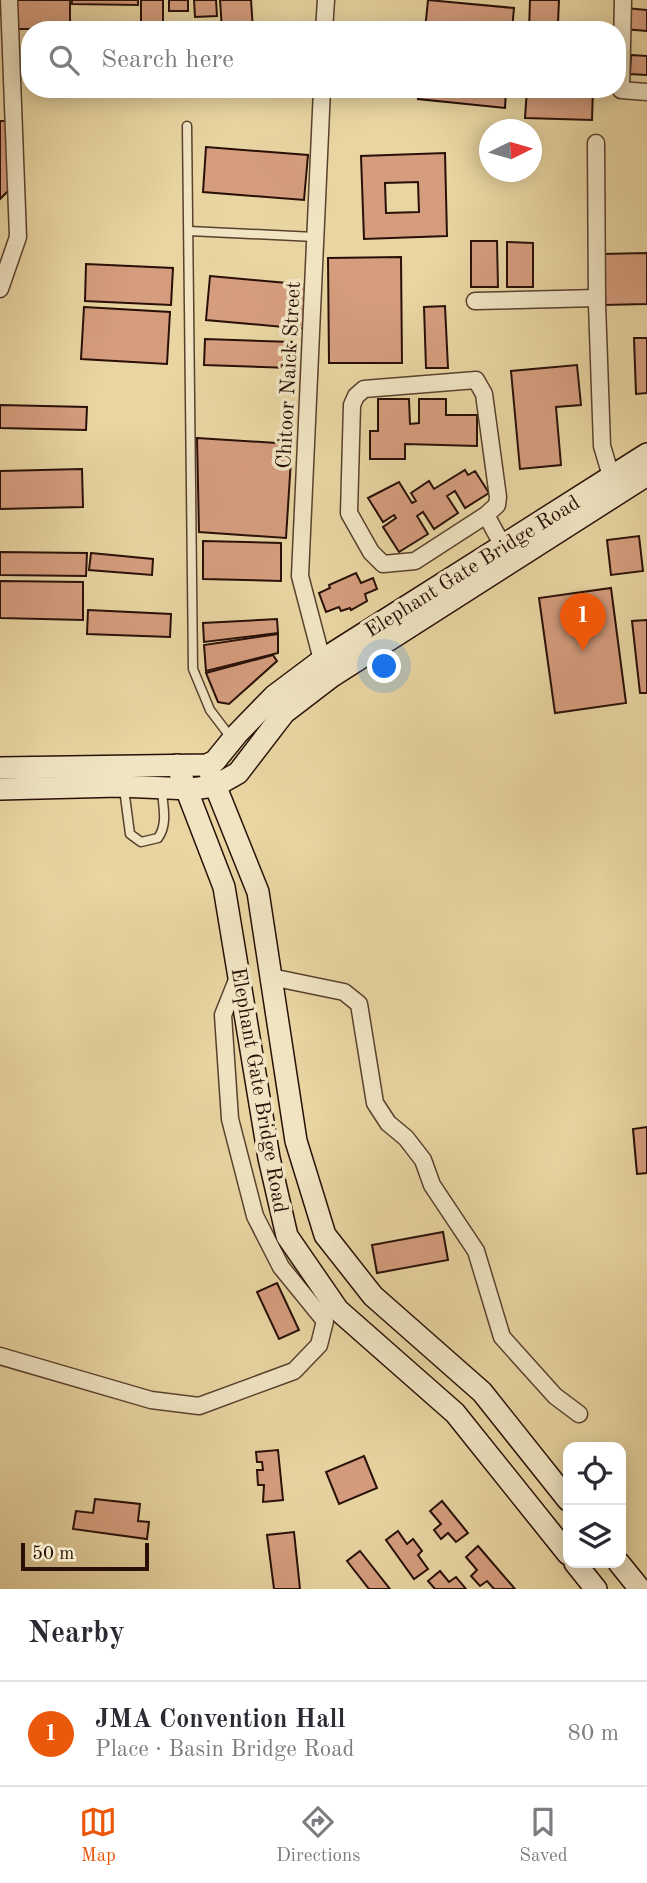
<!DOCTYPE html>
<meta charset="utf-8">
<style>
body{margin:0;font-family:"Old Standard TT",serif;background:#f2f2f3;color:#2b2b33}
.controls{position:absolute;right:21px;bottom:21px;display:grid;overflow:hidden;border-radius:14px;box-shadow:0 4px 18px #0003}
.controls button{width:63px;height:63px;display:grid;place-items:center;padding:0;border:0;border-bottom:2px solid #e1e1e2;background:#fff;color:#2b2b33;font:35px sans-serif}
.compass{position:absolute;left:479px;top:119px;width:63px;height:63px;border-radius:50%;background:#fff;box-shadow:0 4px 18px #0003;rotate:85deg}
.scale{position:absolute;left:21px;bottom:18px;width:128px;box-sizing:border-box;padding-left:7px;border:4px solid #291007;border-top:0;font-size:19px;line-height:24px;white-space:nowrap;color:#291007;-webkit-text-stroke:5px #f0e4c3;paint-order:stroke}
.you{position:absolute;left:385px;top:667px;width:24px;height:24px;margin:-18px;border:5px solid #fff;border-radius:50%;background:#1a73e8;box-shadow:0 0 0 10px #1a73e833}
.badge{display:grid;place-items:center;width:46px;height:46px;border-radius:50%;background:#ea580c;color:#fff;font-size:23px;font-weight:700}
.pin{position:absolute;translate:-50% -58px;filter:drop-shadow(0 2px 4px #0008)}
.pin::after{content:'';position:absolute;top:37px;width:24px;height:21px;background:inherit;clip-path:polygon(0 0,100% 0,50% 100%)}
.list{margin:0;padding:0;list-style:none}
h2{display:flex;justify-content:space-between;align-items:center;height:91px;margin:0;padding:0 28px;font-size:30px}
h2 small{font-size:23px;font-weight:400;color:#7c7c81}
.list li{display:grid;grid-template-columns:46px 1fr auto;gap:21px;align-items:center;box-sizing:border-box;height:105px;padding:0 28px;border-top:2px solid #e1e1e2}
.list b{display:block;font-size:26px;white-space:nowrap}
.list p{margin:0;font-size:23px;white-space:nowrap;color:#7c7c81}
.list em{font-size:23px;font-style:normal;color:#7c7c81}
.icon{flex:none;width:38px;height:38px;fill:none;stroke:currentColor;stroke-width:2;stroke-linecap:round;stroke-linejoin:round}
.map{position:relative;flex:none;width:647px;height:1589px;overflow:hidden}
.search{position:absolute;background:#fff;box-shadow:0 4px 18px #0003;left:21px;right:21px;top:21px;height:77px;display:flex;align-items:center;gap:18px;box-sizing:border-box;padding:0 24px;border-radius:28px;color:#7c7c81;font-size:26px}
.sheet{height:196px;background:#fff}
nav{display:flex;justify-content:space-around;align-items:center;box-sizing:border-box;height:98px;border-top:2px solid #e1e1e2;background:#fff;font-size:19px;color:#7c7c81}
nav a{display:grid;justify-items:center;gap:4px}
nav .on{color:#ea580c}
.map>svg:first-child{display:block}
.building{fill:#d59d7e;stroke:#291007;stroke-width:2;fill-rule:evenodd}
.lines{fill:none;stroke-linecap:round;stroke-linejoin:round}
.lane-casing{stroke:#59412e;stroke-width:11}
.street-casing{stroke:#59412e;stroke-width:19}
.secondary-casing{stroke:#291007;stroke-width:24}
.lane{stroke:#f0e4c3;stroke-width:8}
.street{stroke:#f0e4c3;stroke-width:16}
.secondary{stroke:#f0e4c3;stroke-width:21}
.labels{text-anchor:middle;stroke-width:7;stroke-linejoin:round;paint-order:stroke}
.street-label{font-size:21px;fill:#291007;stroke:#f0e4c3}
</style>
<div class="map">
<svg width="647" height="1589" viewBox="0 0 647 1589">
<rect width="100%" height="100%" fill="#e8d5a2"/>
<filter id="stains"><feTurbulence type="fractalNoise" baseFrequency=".00286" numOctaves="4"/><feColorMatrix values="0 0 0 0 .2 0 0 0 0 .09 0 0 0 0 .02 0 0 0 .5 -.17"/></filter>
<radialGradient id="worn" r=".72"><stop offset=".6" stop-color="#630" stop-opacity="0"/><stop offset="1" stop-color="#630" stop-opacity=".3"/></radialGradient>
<g class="building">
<path d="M14,0H70V29H15Z"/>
<path d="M72,0H138V5L72,4Z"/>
<rect x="141" y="0" width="22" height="30"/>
<rect x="169" y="0" width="19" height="11"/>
<path d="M194,0H216L217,16L195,17Z"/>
<path d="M220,0H251L253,30H222Z"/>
<path d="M428,0L514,8L512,30H425Z"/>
<path d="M530,0H559L558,23L596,25V30H529Z"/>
<path d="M625,8L647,10V31L624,29Z"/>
<path d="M631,55L647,56V75L630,74Z"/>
<path d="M419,89H506L505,108L418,99Z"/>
<path d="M527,89H593L592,120L525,118Z"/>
<path d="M0,121H8V191L0,199Z"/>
<path d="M206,147L308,155L304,200L203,192Z"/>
<path d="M445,153L447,236L364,239L361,156ZM418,182L419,212L386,213L385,183Z"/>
<path d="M471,241H497L498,287H471Z"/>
<path d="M507,242L533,243V287H507Z"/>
<path d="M647,253V304L603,305L602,254Z"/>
<path d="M401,257L402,363H329L328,258Z"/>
<path d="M86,264L173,268L171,305L85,301Z"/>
<path d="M210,276L309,285L305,329L206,320Z"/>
<path d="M445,306L448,368H426L424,307Z"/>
<path d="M84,307L170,312L167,364L81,359Z"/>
<path d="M634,338H647V393L636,394Z"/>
<path d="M205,339L292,342L291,368L204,365Z"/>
<path d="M577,365L581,405L556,407L561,465L520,469L511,371Z"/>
<path d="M378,399H409L410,424L419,423V399H446V415H477V446L405,444V459H370V431H378Z"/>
<path d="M0,405L87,407L86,430L0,428Z"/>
<path d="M197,438L292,444L286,538L199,532Z"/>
<path d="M82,469L83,507L0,509V471Z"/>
<path d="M465,470L468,475L475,471L489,493L465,508L455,491L447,496L458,513L434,529L423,512L417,516L428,534L399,552L383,527L396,518L394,515L383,522L368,498L399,482L412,503L416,501L411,493L429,481L434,489Z"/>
<path d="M639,536L643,571L611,575L607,540Z"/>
<path d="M203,541L281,543V581L203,579Z"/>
<path d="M0,552L87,553L86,576L0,575Z"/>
<path d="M91,553L153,559L152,575L89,570Z"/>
<path d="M356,573L361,583L373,578L377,589L365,594L367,601L351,610L350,608L341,611L339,607L326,612L319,593L330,588L329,585Z"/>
<path d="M0,581L83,582V620L0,618Z"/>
<path d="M611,588L626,703L555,713L539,598Z"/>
<path d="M88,610L171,614L170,637L87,634Z"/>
<path d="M277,619L278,633L204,642L203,623Z"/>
<path d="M647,620V693H640L632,621Z"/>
<path d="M278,634V653L206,671L204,645Z"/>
<path d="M273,655L277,661L229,704L218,702L206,673Z"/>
<path d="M647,1127V1173L637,1174L633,1129Z"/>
<path d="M443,1232L448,1260L377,1273L372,1245Z"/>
<path d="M277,1283L299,1330L279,1339L257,1292Z"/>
<path d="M278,1450L283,1500L263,1502L264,1485H258L257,1470H263L262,1462H257L256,1452Z"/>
<path d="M364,1456L377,1488L339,1504L326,1472Z"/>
<path d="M95,1499L140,1504L138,1521L149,1522L147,1539L73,1529L76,1511L93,1513Z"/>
<path d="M442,1501L468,1533L456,1542L448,1533L441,1539L434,1530L441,1524L430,1511Z"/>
<path d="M398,1531L407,1544L413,1539L422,1551L418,1555L428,1569L414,1579L386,1540Z"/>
<path d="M294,1532L300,1589H274L267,1535Z"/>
<path d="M478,1546L515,1589H494L487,1581L480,1586L471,1576L477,1570L466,1557Z"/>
<path d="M360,1551L390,1589H369L347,1561Z"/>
<path d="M440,1571L449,1582L456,1577L466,1589H435L428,1581Z"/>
</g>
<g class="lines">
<g class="lane-casing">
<g id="lane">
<path d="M187,126L193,669L210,710L232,739"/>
<path d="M189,231L315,237"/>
<path d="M124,789L130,834L141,842L158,838C168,824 163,807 162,791"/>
</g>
</g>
<g class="street-casing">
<g id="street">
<path d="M623,0L621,90L647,92"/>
<path d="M324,30L326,0"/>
<path d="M322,89L300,576L322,660"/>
<path d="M596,143L597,304L602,446L614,486"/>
<path d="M0,289L18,237L9,0"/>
<path d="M475,301L597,298"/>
<path d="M486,515L497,505L498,497L484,394L476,380L364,389L356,396L352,405L349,513L371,552L383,564L415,561L486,515L503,546"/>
<path d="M271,977L344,992L359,1004L375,1103L388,1123L406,1138L423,1160L432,1185L476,1251L502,1337L555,1396L579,1414"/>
<path d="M0,1356L151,1400L199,1406L294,1371L319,1345L325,1321L281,1267L255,1216L230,1119L223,1015L239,975"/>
</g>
</g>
<g class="secondary-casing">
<g id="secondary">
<path d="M177,765L224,887L269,1158L287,1236L338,1310L455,1413L568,1554"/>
<path d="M207,765L258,892L296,1141L325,1235L373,1296L482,1392L568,1500"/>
<path d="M0,768L207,765L215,761L237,734L274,696L322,660L647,454"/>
<path d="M0,789L119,786L191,789L215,786L238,773L284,713L331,677L647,475"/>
<path d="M575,1563L596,1589"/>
<path d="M619,1563L640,1589"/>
</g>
</g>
<use href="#lane" class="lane"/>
<use href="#street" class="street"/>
<use href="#secondary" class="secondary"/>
</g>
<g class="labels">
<g class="street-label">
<text transform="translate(288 375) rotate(-87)" y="7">Chitoor Naick Street</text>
<text transform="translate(472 566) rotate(-32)" y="7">Elephant Gate Bridge Road</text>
<text transform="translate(260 1090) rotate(80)" y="7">Elephant Gate Bridge Road</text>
</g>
</g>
<rect width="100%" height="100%" filter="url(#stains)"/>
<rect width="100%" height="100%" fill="url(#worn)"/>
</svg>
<div class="controls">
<button><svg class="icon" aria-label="locate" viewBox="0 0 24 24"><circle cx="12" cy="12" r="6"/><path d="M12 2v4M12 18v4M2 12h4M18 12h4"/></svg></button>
<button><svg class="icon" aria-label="layers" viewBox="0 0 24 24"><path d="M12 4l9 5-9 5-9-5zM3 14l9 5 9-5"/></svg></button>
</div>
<svg class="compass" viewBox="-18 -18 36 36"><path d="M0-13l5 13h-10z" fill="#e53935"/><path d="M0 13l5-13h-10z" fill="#7c7c81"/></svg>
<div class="scale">50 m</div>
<div class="you"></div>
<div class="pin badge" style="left:583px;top:651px">1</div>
<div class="search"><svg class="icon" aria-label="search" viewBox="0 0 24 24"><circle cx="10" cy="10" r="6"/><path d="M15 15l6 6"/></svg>Search here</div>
</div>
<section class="sheet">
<h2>Nearby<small></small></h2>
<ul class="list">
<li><span class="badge">1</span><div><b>JMA Convention Hall</b><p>Place · Basin Bridge Road</p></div><em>80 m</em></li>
</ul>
</section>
<nav>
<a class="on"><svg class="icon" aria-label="map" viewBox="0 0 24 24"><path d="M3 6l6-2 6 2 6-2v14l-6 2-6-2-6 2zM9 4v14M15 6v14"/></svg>Map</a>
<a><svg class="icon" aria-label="directions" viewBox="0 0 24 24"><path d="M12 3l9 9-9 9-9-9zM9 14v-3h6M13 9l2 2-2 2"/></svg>Directions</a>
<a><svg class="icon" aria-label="saved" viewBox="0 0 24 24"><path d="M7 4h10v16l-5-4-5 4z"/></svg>Saved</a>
</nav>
